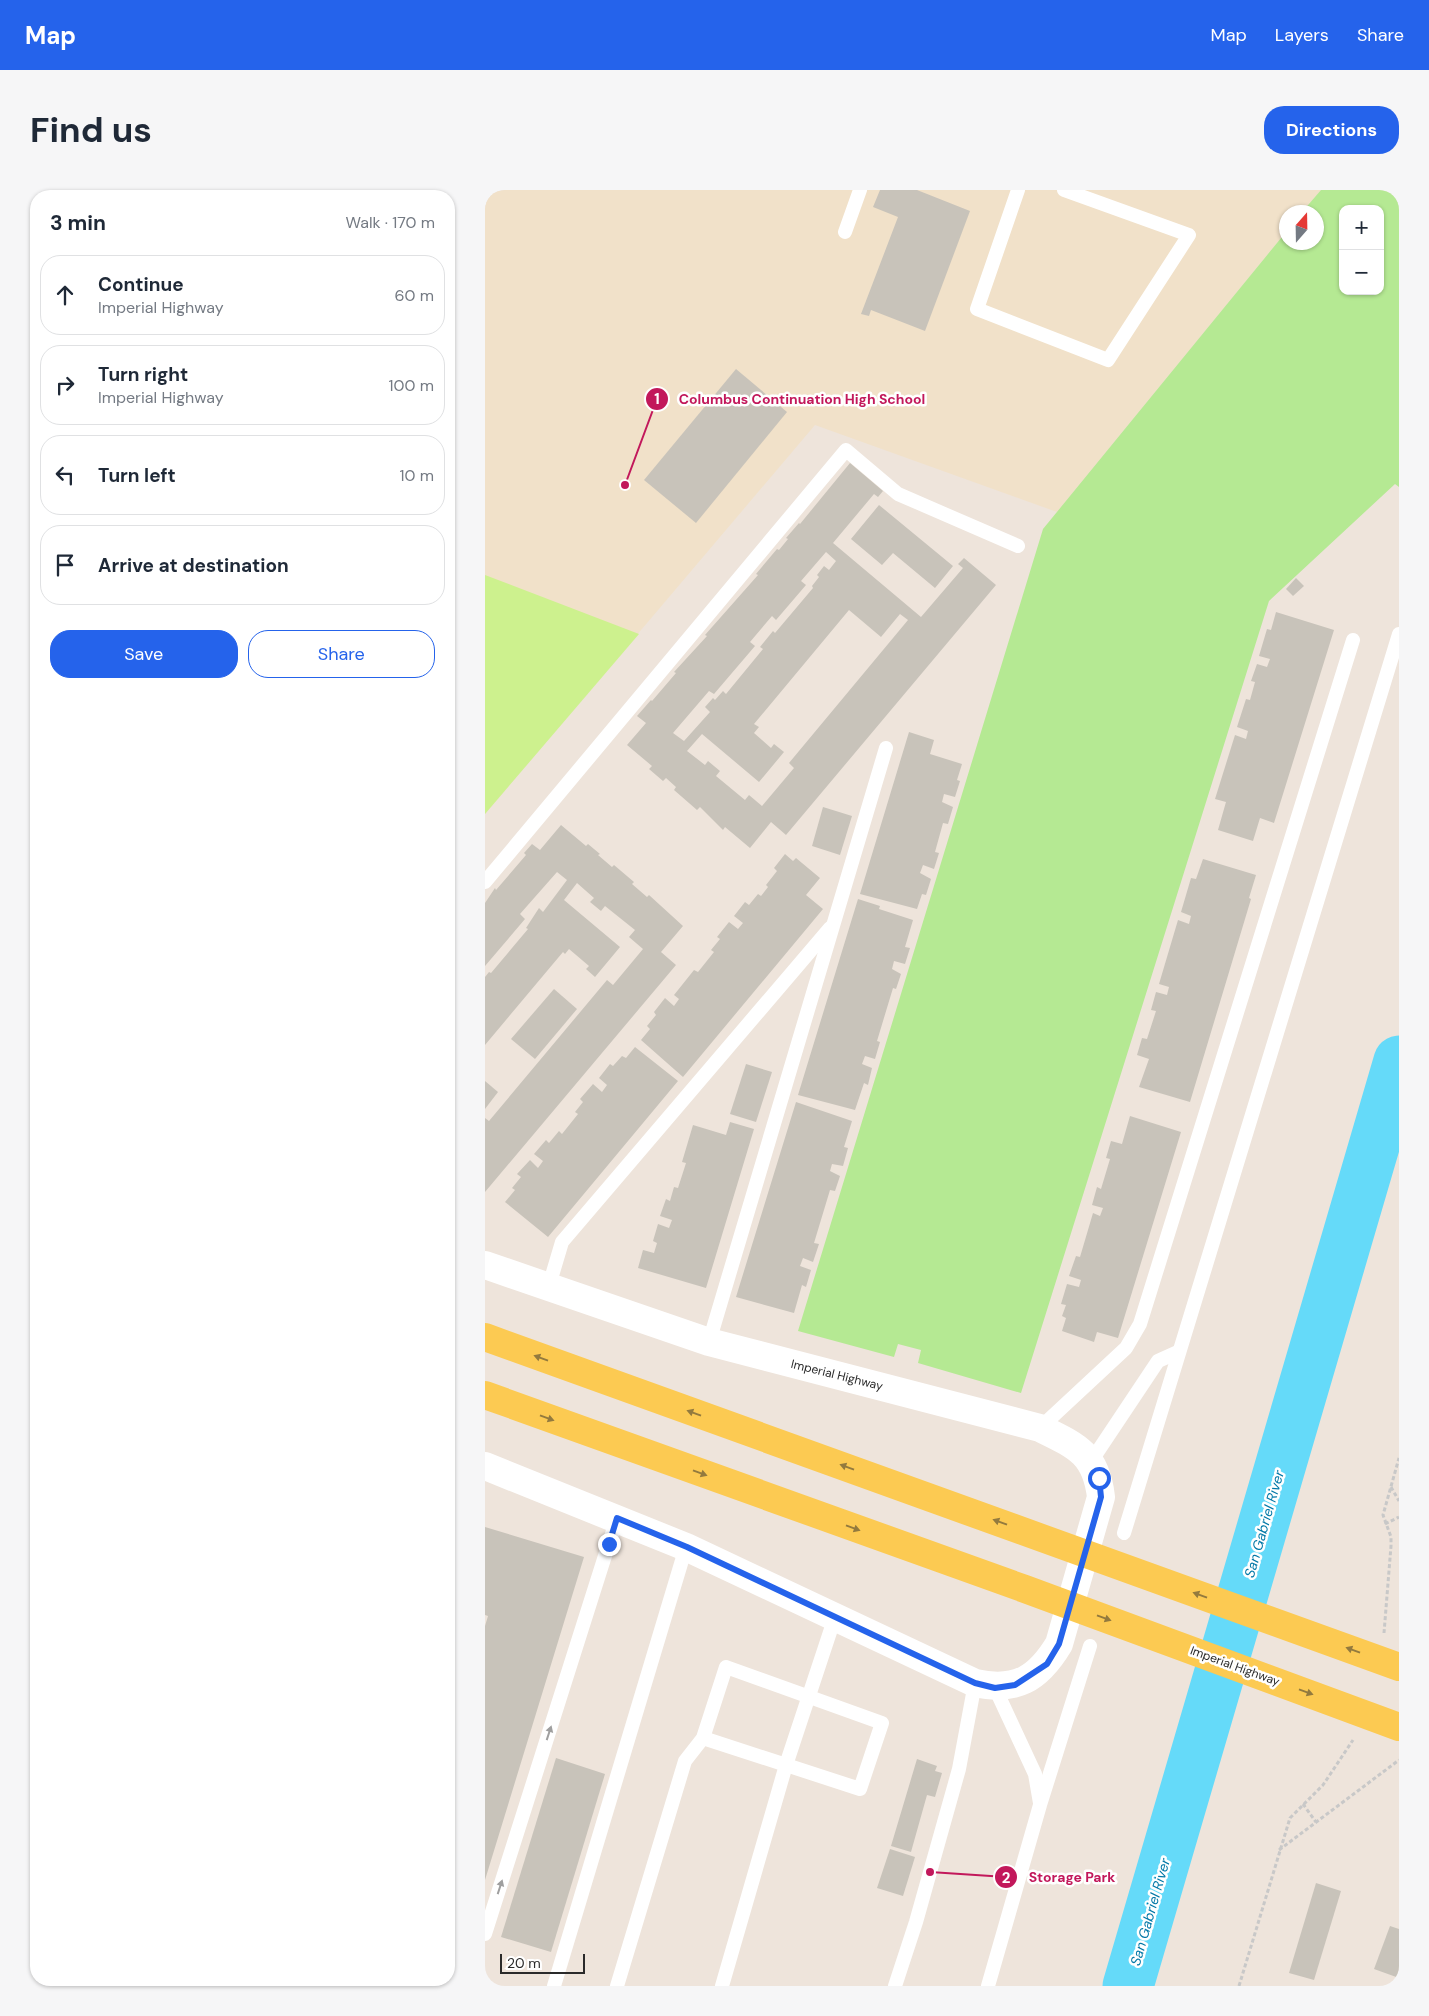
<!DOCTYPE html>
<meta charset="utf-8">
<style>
body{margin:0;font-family:"DM Sans",sans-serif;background:#f6f6f7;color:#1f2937}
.controls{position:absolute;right:15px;top:15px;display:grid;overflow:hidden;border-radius:10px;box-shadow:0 1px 4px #0004}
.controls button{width:45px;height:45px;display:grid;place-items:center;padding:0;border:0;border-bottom:1px solid #e0e1e3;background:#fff;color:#1f2937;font:25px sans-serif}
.compass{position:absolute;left:794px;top:15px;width:45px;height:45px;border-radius:50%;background:#fff;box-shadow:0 1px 4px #0004;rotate:20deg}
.scale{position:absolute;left:15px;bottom:12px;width:85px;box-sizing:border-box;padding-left:5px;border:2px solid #2a2a2a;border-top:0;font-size:14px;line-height:18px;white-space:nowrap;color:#2a2a2a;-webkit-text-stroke:4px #fff;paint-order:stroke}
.stop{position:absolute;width:15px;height:15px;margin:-11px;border:4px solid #2563eb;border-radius:50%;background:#fff}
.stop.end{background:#2563eb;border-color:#fff;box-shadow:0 1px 5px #0008}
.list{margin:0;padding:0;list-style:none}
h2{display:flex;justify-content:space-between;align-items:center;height:65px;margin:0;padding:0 20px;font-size:21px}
h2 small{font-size:16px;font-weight:400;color:#747a83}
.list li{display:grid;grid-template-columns:32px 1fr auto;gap:15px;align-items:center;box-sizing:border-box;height:80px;margin:0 10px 10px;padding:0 10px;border:1px solid #e0e1e3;border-radius:20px}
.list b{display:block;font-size:19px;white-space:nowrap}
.list p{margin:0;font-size:16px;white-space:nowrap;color:#747a83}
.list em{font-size:16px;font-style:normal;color:#747a83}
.actions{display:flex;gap:10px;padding:15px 20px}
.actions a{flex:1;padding:11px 0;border:1px solid #2563eb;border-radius:20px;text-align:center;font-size:18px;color:#2563eb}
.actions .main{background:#2563eb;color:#fff}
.icon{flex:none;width:28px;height:28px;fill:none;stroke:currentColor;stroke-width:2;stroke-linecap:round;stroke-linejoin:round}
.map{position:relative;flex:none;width:914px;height:1796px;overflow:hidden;border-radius:20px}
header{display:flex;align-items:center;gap:30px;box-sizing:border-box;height:70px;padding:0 25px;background:#2563eb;color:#fff}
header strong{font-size:24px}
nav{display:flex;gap:28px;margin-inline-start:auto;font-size:18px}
.intro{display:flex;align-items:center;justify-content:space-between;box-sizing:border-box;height:120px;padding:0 30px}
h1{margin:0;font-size:35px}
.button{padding:12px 22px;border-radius:20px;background:#2563eb;color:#fff;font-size:18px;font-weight:700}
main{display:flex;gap:30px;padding:0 30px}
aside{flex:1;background:#fff;border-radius:20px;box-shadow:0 1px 4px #0004}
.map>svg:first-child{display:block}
.education{fill:#f1e1c9}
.green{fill:#b5e993;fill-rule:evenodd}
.pitch{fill:#cdf18e}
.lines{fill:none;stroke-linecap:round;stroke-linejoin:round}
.river{stroke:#65daf9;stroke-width:51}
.building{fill:#c8c3ba;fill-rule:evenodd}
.path{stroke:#c8c8c8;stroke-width:3;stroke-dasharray:4 2.5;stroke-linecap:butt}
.lane{stroke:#fff;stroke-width:14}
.street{stroke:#fff;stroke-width:28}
.primary{stroke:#fcca52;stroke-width:28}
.oneway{fill:#937a3e}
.oneway2{fill:#9f9f9f}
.route{stroke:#2563eb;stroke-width:6}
.labels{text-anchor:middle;stroke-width:5;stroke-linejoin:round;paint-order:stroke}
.street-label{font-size:12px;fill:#2a2a2a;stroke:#fff}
.water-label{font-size:14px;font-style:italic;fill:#0278a7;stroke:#fff}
.leader{fill:none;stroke:#c2185b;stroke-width:2}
.callout-dot{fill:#c2185b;stroke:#fff;stroke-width:2}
.mark-label{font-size:15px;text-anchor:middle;font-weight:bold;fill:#fff}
.callout-label{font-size:14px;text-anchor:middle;font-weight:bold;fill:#c2185b;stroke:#fff;stroke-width:5;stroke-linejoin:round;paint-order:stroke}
</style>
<header>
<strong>Map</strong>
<nav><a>Map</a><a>Layers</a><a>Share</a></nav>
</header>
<div class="intro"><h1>Find us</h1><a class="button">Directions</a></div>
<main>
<aside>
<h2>3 min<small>Walk · 170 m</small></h2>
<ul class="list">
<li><svg class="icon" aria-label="ahead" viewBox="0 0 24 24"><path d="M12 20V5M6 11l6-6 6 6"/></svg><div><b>Continue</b><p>Imperial Highway</p></div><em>60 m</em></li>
<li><svg class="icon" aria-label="right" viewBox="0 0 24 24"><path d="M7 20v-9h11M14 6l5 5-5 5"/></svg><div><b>Turn right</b><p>Imperial Highway</p></div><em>100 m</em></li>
<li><svg class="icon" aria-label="left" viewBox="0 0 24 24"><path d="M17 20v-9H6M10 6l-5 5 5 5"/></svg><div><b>Turn left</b></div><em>10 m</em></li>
<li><svg class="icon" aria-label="arrive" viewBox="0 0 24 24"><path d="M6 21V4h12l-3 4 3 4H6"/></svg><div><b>Arrive at destination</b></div></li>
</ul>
<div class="actions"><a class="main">Save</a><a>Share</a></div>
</aside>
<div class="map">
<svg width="914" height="1796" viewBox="0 0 914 1796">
<rect width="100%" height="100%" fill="#eee4db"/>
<path class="education" d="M0,0H836L817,22H802L801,42L572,322L330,235L0,624Z"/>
<path class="green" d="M836,0H914V297L910,294L784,411L536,1203L433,1173L436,1160L413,1154L409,1167L313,1141L558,339L801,42L802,52H832V22H817ZM858,19H895V101H858Z"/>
<path class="pitch" d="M0,385L154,444L0,624Z"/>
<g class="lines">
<path class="river" d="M643,1796L914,871"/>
</g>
<g class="building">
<path d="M395,0H432L485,21L440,141L386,120L384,126L376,124L413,27L388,17Z"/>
<path d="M251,179L302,222L211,333L159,290Z"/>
<path d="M365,273L398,301L393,307L389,304L348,353L436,427L478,378L473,374L479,368L511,395L301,645L286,632L265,658L240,637L238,640L215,617L212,620L189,600L191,597L181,588L178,591L164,579L167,576L142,555L161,533L152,526L166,510L167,511L191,483L189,482L222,446L220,445L273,385L271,384L292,359L294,360L303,349L301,348L314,333L315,334ZM341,362L351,371L344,380L339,376L332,385L334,387L327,396L328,398L290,443L288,441L275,457L278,459L241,504L238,501L230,510L228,508L220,517L225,522L199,551L188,543L224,501L229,504L270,456L265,452L287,426L291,430L321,395L316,391ZM364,420L396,447L415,424L423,430L304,573L309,578L277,616L264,605L260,610L231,586L235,581L223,571L220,575L202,561L217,544L274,592L299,562L289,554L286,558L269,543L274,537L269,534Z"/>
<path d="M394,315L468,376L450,398L408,363L397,375L366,349Z"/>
<path d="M811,388L819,396L808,406L801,399Z"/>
<path d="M791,422L849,440L789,633L775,628L768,651L733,640L741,612L730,609L750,545L761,549L763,541L752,537L761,509L765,510L770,492L766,491L772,474L782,477L785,469L774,466L782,439L786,440Z"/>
<path d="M424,542L449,550L445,564L477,574L472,590L475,591L470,607L459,604L457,612L468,617L463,634L458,633L450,662L454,663L449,679L438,675L435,683L446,689L441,705L437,704L432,719L375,704Z"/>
<path d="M338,617L367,626L355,665L327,656Z"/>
<path d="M76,635L101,656L103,654L115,664L113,665L127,677L129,675L149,692L147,694L162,707L164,705L198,736L176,762L191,775L0,1002V928L4,931L122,790L128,795L158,759L144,747L150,740L120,716L116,721L105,712L109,708L92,693L79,710L135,757L110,787L101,779L104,776L84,759L80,764L78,762L0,855V787L4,782L6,783L43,739L41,738L54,718L58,722L82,690L72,682L35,724L40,729L0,776V713L10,698L11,700L41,665L39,663L47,654L55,660Z"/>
<path d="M300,664L308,671L311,668L335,688L321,705L338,719L198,887L156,850L165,839L162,836L171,825L169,822L180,808L189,816L194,809L189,805L209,780L213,782L229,762L226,760L235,749L232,747L244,732L253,739L258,733L249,726L260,712L264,715L273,704L276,706L283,697L281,695L292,681L289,678Z"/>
<path d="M718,669L771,685L764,708L766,709L705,912L654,897L664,869L652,865L657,848L662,849L671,821L666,820L671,802L682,805L684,797L674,794L693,730L704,734L706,726L696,722L706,688L711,689Z"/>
<path d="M373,709L395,716L394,719L428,730L420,757L425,758L420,774L409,771L407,779L416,784L411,799L408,798L392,851L395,852L390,869L380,866L377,874L387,878L383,895L379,893L370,920L313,905Z"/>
<path d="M69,799L92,819L50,869L26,849Z"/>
<path d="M150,857L193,891L63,1047L20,1012L30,1000L27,998L36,987L32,984L45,970L53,978L58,971L49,964L61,950L64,953L74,941L77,944L93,924L90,922L98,912L95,909L108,894L117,902L122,895L114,888L125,874L128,876L137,866L141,868Z"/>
<path d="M261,874L287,882L271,932L245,924Z"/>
<path d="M0,891L13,902L0,919Z"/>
<path d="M311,912L367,931L359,957L363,958L358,976L347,974L345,981L355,986L350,1001L345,1000L329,1053L334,1054L328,1072L318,1068L315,1076L326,1080L321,1097L317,1095L309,1123L251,1107Z"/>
<path d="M645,926L696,942L633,1148L612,1142L609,1152L577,1141L581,1128L577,1126L581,1115L576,1114L582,1094L594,1097L596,1090L584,1086L591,1066L595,1067L608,1023L615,1026L618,1018L607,1015L612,997L616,999L625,969L621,968L626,951L637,954Z"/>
<path d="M245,932L269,939L221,1098L153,1078L158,1060L169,1063L172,1053L168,1051L173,1034L184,1038L187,1030L175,1026L181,1009L185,1011L189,997L193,998L201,973L197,972L208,935L241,945Z"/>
<path d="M0,1337L99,1367L0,1690V1436L3,1426L0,1425Z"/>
<path d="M71,1568L120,1584L66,1762L16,1747Z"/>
<path d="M432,1569L452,1576L450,1581L457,1583L450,1607L442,1605L426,1662L406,1656Z"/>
<path d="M405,1659L430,1667L418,1706L392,1698Z"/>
<path d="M831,1693L856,1701L829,1790L804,1783Z"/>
<path d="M905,1736L914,1739V1788L889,1779Z"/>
</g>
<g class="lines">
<g class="path">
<path d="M906,1297L914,1311"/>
<path d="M900,1334L914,1327"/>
<path d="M899,1443L906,1356V1347L898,1325L914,1268"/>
<path d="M818,1614L831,1632"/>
<path d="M794,1660L914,1570"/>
<path d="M754,1796L805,1628L838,1595L868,1550"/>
</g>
<g class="lane">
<path d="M533,0L492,119L623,170L704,45L579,0"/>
<path d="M360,42L375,0"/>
<path d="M0,692L361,260L413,304L533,356"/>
<path d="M63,1099L77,1052L345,738"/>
<path d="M224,1152L401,558"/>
<path d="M555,1238L641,1158L655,1134L868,450"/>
<path d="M607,1270L673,1171L693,1162"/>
<path d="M639,1343L914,444"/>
<path d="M510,1498L550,1584L555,1613"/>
<path d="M0,1744L132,1328"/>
<path d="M69,1796L201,1357"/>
<path d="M132,1796L200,1571L218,1548L241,1477L397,1533L375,1599L218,1548"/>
<path d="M237,1796L301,1575L350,1427"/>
<path d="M410,1796L431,1732L474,1579L490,1493"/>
<path d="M503,1796L555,1615L605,1456"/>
</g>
<path class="street" d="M0,1075L224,1152L555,1238C592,1256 611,1264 616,1307L574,1454C553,1489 531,1502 490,1493L201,1357L0,1276"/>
<g class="primary">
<path d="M0,1147L914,1477"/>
<path d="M0,1205L540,1399L914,1537"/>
</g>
</g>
<defs><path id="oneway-solid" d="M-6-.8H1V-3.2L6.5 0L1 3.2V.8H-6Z" transform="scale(1.25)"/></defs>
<g class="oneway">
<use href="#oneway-solid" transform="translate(56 1168) rotate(-160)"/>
<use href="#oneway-solid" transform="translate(209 1223) rotate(-160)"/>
<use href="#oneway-solid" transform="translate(62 1228) rotate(20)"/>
<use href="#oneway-solid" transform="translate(362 1277) rotate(-160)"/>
<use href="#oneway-solid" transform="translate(215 1283) rotate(20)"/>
<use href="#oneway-solid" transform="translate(515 1332) rotate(-160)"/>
<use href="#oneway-solid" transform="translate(368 1338) rotate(20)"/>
<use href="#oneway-solid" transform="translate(715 1405) rotate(-160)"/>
<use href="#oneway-solid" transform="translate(619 1428) rotate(20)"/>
<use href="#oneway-solid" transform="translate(868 1460) rotate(-160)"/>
<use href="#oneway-solid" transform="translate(821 1502) rotate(20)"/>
</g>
<g class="oneway2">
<use href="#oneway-solid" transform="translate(64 1543) rotate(-72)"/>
<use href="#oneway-solid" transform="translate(15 1697) rotate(-72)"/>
</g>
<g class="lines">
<path class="route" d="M124,1354L132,1328L202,1357L490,1493L510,1498L530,1495L562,1474L574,1454L616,1307L614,1288"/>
</g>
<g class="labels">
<g class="street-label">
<text transform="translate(352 1185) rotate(14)" y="4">Imperial Highway</text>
<text transform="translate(750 1476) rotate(20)" y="4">Imperial Highway</text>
</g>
<g class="water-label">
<text transform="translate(779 1334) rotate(-74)" y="5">San Gabriel River</text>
<text transform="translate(665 1722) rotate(-74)" y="5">San Gabriel River</text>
</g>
</g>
<path class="leader" d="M140 295L172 209M445 1682L521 1687"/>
<g class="callout-dot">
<circle cx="140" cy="295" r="5"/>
<circle cx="445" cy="1682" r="5"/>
<circle cx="172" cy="209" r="12"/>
<circle cx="521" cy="1687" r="12"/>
</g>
<g class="mark-label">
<text x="172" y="214">1</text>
<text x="521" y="1693">2</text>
</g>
<g class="callout-label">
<text x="317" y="214">Columbus Continuation High School</text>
<text x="587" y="1692">Storage Park</text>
</g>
</svg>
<div class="controls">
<button>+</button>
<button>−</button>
</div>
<svg class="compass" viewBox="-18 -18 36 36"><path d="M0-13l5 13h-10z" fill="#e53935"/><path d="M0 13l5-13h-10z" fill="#747a83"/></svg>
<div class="scale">20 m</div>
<div class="stop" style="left:614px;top:1288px"></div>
<div class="stop end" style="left:124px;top:1354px"></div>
</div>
</main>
